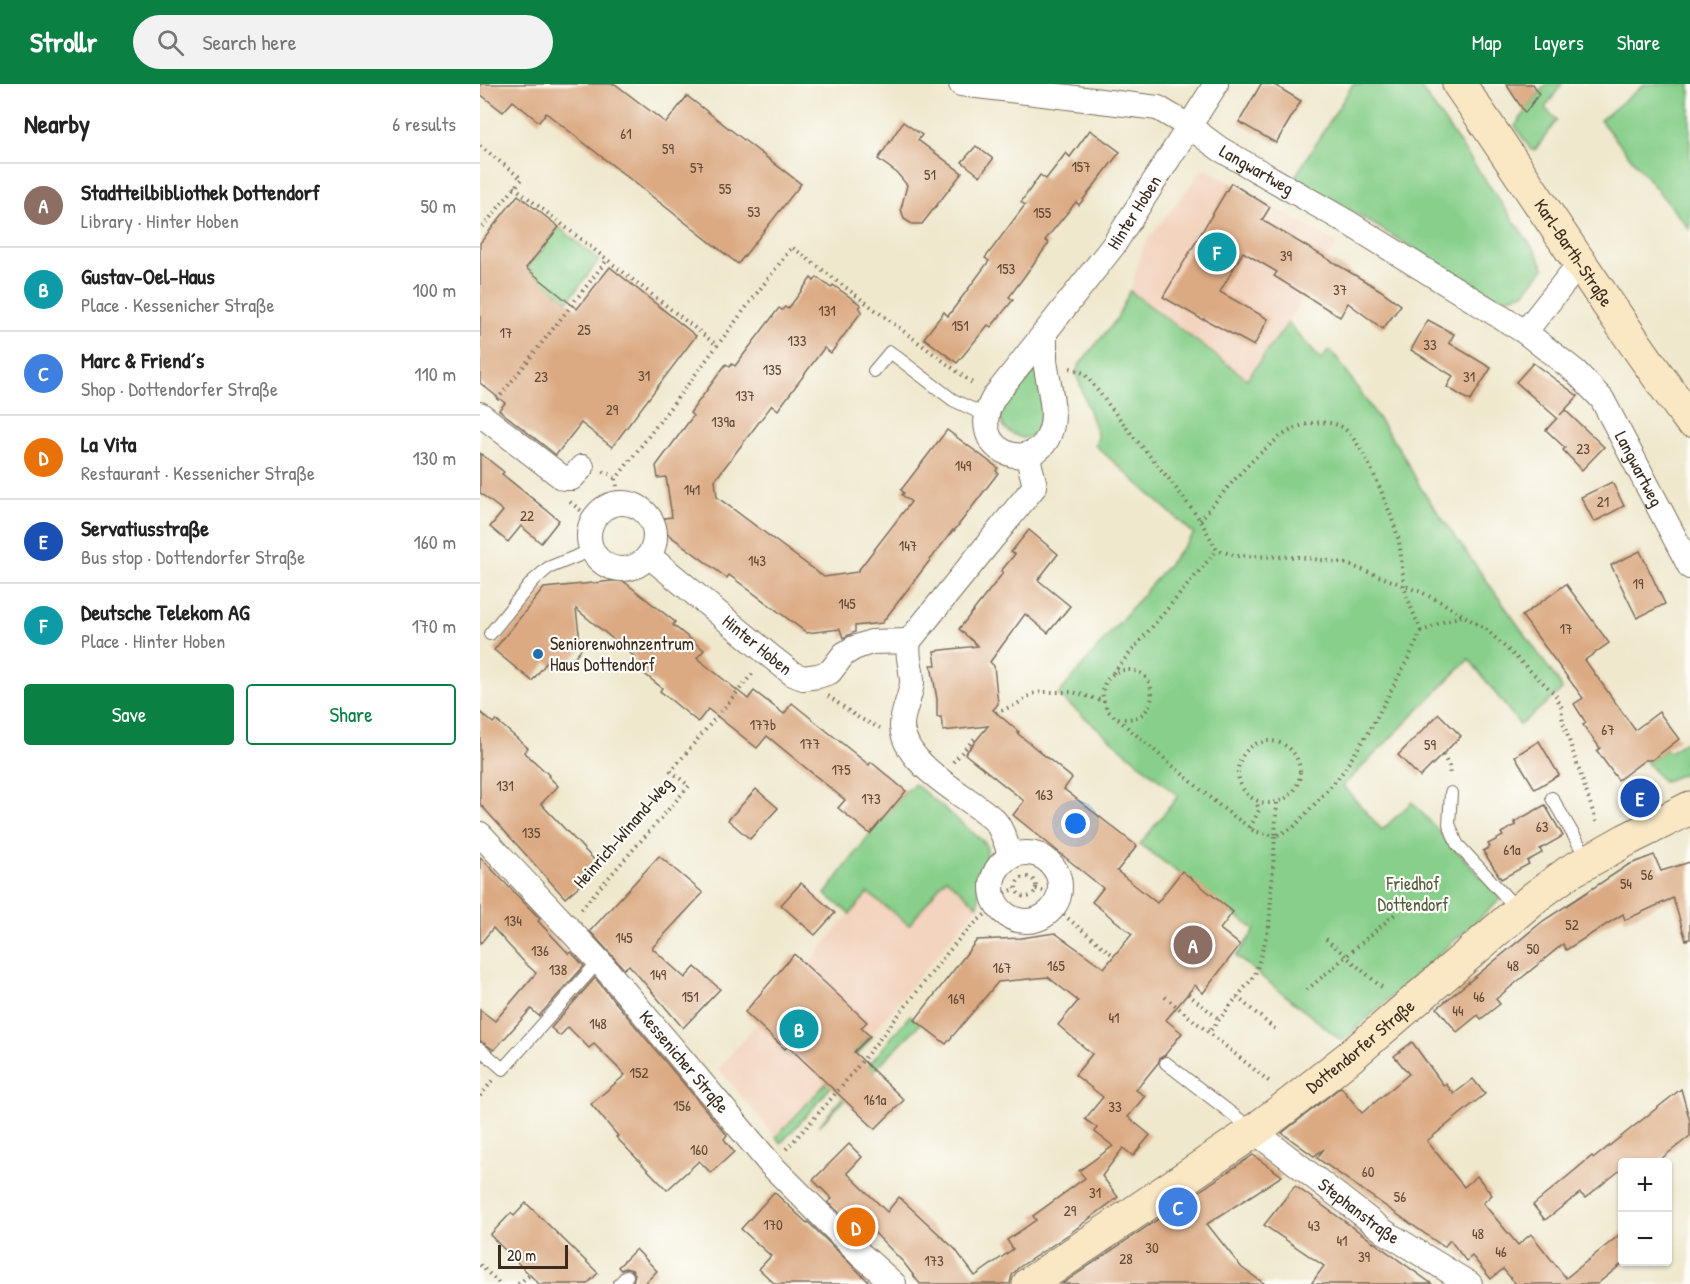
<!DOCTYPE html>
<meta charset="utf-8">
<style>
body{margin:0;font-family:"Patrick Hand",sans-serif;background:#f2f2f2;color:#222}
.controls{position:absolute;right:18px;bottom:18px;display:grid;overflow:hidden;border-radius:6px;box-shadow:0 2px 4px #0004}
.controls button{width:54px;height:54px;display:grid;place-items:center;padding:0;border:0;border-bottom:2px solid #e0e0e0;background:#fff;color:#222;font:30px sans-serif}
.scale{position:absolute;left:18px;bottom:15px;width:70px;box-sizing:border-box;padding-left:6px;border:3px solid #3b2a1e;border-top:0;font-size:16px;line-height:21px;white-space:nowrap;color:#3b2a1e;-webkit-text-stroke:4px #fdfcf7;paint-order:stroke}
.you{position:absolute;left:596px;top:740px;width:21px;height:21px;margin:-15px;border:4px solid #fff;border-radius:50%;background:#1a73e8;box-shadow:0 0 0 9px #1a73e833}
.badge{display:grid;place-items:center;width:39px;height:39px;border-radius:50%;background:#0b8043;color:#fff;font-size:20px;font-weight:700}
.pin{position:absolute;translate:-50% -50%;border:3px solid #fff;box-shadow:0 2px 6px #0006}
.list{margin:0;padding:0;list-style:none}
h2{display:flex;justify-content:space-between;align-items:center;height:78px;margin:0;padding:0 24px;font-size:26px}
h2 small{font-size:20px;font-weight:400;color:#767676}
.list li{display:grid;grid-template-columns:39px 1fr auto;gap:18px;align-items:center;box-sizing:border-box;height:84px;padding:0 24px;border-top:2px solid #e0e0e0}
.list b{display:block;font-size:22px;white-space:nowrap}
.list p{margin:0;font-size:20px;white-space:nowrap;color:#767676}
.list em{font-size:20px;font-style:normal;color:#767676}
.actions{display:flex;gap:12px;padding:18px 24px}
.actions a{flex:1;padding:14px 0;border:2px solid #0b8043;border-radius:6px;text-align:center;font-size:21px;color:#0b8043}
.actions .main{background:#0b8043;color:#fff}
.icon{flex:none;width:33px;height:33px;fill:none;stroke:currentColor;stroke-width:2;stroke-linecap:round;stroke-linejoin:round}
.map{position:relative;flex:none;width:1210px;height:1200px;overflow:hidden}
header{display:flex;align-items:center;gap:36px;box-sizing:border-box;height:84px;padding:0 30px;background:#0b8043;color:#fff}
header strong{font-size:28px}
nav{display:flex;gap:33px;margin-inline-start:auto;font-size:21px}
.search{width:420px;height:54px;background:#f2f2f2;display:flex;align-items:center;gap:15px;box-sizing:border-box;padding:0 21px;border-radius:33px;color:#767676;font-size:22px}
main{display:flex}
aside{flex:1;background:#fff}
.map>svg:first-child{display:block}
.built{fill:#f3d4bf}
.green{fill:#87cf8a;stroke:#617c54;stroke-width:1.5}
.building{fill:#dbaa83}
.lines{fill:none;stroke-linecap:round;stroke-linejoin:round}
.lane-casing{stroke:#7a6c5b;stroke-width:14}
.street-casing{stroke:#7a6c5b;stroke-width:26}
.secondary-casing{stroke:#7a6c5b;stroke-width:35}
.path{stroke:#7a6c5b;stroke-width:4;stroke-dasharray:1.5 4.5;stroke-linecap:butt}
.lane{stroke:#fff;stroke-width:12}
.street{stroke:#fff;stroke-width:24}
.secondary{stroke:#fae7c3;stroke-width:33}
.poi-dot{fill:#1f6fb2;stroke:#fdfcf7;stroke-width:2}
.labels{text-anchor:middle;stroke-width:4.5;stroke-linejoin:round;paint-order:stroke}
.number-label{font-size:15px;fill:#634a37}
.street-label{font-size:18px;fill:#3b2a1e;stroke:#fdfcf7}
.poi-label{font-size:18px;fill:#3b2a1e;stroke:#fdfcf7;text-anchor:start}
.park-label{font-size:18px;fill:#525c3e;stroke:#fdfcf7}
</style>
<header>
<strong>Strollr</strong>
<div class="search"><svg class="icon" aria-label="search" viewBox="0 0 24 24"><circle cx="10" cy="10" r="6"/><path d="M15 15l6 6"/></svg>Search here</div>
<nav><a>Map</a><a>Layers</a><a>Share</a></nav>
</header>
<main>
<aside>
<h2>Nearby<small>6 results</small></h2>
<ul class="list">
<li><span class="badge" style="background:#8d6e63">A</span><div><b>Stadtteilbibliothek Dottendorf</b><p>Library · Hinter Hoben</p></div><em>50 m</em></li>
<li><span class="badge" style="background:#0f9aa8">B</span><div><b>Gustav-Oel-Haus</b><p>Place · Kessenicher Straße</p></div><em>100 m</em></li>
<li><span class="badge" style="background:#3f7fe0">C</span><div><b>Marc &amp; Friend´s</b><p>Shop · Dottendorfer Straße</p></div><em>110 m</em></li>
<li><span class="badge" style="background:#e8710a">D</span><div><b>La Vita</b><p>Restaurant · Kessenicher Straße</p></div><em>130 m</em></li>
<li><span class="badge" style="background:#1a4fb4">E</span><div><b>Servatiusstraße</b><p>Bus stop · Dottendorfer Straße</p></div><em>160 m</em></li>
<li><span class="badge" style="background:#0f9aa8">F</span><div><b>Deutsche Telekom AG</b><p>Place · Hinter Hoben</p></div><em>170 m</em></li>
</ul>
<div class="actions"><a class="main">Save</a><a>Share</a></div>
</aside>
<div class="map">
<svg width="1210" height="1200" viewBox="0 0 1210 1200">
<rect width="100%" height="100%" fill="#fdfcf7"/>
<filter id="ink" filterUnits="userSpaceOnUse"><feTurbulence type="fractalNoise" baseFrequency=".0167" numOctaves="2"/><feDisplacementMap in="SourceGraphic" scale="12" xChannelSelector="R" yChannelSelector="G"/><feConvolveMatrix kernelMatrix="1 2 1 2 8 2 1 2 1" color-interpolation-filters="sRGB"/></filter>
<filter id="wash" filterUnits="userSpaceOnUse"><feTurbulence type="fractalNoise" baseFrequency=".008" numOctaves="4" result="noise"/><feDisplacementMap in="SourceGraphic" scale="24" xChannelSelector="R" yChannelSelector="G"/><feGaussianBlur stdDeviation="1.35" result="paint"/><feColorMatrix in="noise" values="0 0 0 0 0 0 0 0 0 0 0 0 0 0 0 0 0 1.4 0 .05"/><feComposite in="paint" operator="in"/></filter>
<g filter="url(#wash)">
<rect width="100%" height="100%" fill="#efe8cd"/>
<g class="built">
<path d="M724,84L858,159L808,239L767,295L650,207L664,160Z"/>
<path d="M466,794L498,822L390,952L296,1053L238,985L388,809Z"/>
</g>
<g class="green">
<path d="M873,0H938L1057,170L1064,184L1044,209L1025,215L1001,205L815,93Z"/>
<path d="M1066,0H1082L1065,24L1077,36L1055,66H1051L1035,42Z"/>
<path d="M1165,0H1210V146L1120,36Z"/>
<path d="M79,143L119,176L88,217L47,185Z"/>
<path d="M650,207L767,295L808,239L841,276L849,266L857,274L922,369L942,406L1080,600L1082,606L1040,641L989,575L863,702L902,746L932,718L1021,815L862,957L756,872L775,846L660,760L698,712L578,611L714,450L615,361L618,353L596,289L599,281L636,236Z"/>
<path d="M553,288L557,289L559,292C560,307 566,342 553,351C550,353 546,353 543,354C530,350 518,343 521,328Z"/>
<path d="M1210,654V675L1205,678L1210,687L1183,698L1165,676H1172L1186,665L1190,668Z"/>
<path d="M435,700L506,760C509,774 504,775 499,787C496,798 501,810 498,822L466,794L429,841L388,809L370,830L345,810L390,750L426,707Z"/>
<path d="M430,931L440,940L339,1042Z"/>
<path d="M390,952L392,953C362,990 333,1026 301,1059L296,1053Z"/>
</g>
<g id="blocks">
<g class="building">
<path d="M0,0H135L186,39L207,12L321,100L258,180L66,29L59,38L33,17L23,28L0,10Z"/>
<path d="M781,0H793L821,17L796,59L759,38Z"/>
<path d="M1026,0H1053L1059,10L1045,29Z"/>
<path d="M423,38L442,51L438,56L482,89L442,140H432L424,135L421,125L427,101L417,89L398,75Z"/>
<path d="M610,46L640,68L599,121L596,118L565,156L569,159L529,213L533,216L511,243L508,241L477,279L444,254L464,228L468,232L509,177L505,174L545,121L541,118L560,91L566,95L586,69L590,73Z"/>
<path d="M496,62L513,75L500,92L482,78Z"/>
<path d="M751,99L790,123L782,136L900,206L921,221L903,245L868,219L860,233L794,192L797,188L763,168L740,208L788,235L774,262L724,235L723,236L683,213Z"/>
<path d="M38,111L79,143L46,184L97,225L130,183L216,252L132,363L101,339L76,371L19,326L25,319L0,299V159Z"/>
<path d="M337,193L351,204L353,201L381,221L379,224L382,227L351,269L344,264L298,326L292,321L235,396L237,413L344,493L377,488L431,418L422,411L424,409L421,406L467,346L518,384L516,387L518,389L502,410L474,447L473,446L402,539L375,542V548L363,554L360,545L327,549L249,491L247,494L185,448L184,434L192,433L186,393L178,394L176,382L213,332L210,329L246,280L250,283L252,280L255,282L299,224L302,226L305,223L308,225L331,194L334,197Z"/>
<path d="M948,236L974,250L969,259L1011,284L990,317L967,303L973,292L931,266Z"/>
<path d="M1053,279L1098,312L1080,331L1085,326L1124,363L1102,386L1083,366L1085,364L1066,346L1077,334L1036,298Z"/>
<path d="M0,369L24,388L22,390L79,436L61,459L41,442L28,458L10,443L23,427L0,409Z"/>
<path d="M1132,398L1144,422L1114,438L1101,413Z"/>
<path d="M549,446L578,470L558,496L590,522L568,549L545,530L510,578L514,582L518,620L513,626L539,648L537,649L592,694L584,705L657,762L637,787L677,819L702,787L753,828L740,845L760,861L723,909L715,901L686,936L702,949L685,971L680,974L678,979L656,1006L665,1012L648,1033L670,1051L653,1072L643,1064L622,1092L638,1113L589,1150L538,1184L532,1191L530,1200H440L424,1179L392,1146L385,1154L348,1118L352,1115L333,1096L369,1060L382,1073L367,1089L407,1128L419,1113L475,1165L495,1192L533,1165L527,1156L556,1136L553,1132L605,1094L599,1087L633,1062L615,1048L617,1044L605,1035L623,1013L595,991L612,970L578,941L598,917L568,893L518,898L466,960L435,936L497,856L541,854L575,849L624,884L652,850L612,818L623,804L533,731L544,717L485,670L508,642L463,647L461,633H457V615L451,581H456L454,567L498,562L479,545L523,489L521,487L535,470L531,468Z"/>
<path d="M1160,467L1185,520L1157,534L1131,481Z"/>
<path d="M142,496L195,538L193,541L224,566L217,574L268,615L274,607L304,630L312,619L389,681L391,678L426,707L390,750L358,724L365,716L287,652L277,664L228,625L218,638L180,607L182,604L152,580L156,574L96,525L101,565L86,583L75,584L67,578L52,597L14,566L64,504Z"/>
<path d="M1086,500L1129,559L1105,576L1155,646L1179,628L1199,655L1172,676H1165L1138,696L1117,667L1120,664L1103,641L1106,639L1094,620L1103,614L1042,532Z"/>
<path d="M0,628L13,639L16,636L48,664L44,668L69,691L68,692L78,702L61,720L121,783L85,814L0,720Z"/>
<path d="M959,630L981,652L940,693L918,671Z"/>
<path d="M1059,657L1079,691L1055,705L1035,672Z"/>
<path d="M276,705L298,724L270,755L248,736Z"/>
<path d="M1065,721L1083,752L1060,765L1062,769L1047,777L1049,780L1021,795L1003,767L1010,763L1008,760L1023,752L1021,749L1036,741L1034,738Z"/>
<path d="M1174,771L1181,787L1210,778V855L1206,856L1193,814L1145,836L1143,830L1086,866L1083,860L1016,915L1020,920L1001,935L998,931L977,948L957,924L1063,837L1148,781Z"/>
<path d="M179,772L223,809L172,864L205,894L215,883L240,905L203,944L149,881L144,885L110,847Z"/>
<path d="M0,773L60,835L58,837L89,870L91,868L104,882L59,932L51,925L14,966L0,957V926L15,937L56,889L45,879L13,844L0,860Z"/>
<path d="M321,799L355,829L335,851L301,821Z"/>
<path d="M314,870L387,938L381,944L390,952L374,968L424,1016L395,1045L308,962L305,965L265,928Z"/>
<path d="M115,894L247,1051L244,1055L254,1068L231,1089L219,1077L187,1106L136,1053L138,1052L111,1020L145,991L114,960L109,964L88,943L80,952L71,944Z"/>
<path d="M932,958L964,1002L966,1000L974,1010L993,995L1005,1010L947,1057L984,1103L997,1092L1012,1111L1003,1119L1038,1161L1051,1150L1086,1194L1143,1148V1179L1117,1200H1036L1023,1185L1011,1195L992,1172L986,1177L970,1156L964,1163L837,1074L844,1065L834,1072L802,1049L861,1003L882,1029L929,990L914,972Z"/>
<path d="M1201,1005L1210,1037V1052L1177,1078H1143V1084L1105,1114L1100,1109L1065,1136L1053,1121L1112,1072L1114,1074Z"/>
<path d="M773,1071L802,1092L727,1140L762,1184L785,1200H582Z"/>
<path d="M815,1102L832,1114L952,1200H831L844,1182L784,1141Z"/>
<path d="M294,1108L327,1139L328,1138L391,1200H295L279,1185L291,1172L261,1145Z"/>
<path d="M46,1119L118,1189L107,1200H59L10,1151L31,1129L34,1132Z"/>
<path d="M156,1165L177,1187L164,1200H155L153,1198L155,1190L152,1186L145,1184L141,1186L138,1183Z"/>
</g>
</g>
</g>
<g filter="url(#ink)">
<use href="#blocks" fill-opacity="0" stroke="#7a6c5b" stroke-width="1.5"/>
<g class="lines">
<g class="lane-casing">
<g id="lane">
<path d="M394,287L410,268L473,316L507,332"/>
<path d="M10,550L53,497L68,484L112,466"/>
<path d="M971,709L969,740L977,760L1038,826"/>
<path d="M1072,714L1108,776"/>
<path d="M0,965L23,985L119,877"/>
<path d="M686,979L773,1046"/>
<path d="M139,1200L147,1192"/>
</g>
</g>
<g class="street-casing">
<g id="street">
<path id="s1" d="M481,0L678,24L710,43L740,65L867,138L1045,248L1096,288L1122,315L1210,483"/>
<path id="s2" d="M565,248C565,258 565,267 565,276C567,296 577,326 571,345C558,395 482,368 514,313L633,162L736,0"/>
<path d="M1045,248L1099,180"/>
<path d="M0,330L83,394H92L102,383"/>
<circle cx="142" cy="452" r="33"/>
<path id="s3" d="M169,472L289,571L313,590L323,594L338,592L350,588L364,570L374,564L391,558L429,557C426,571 432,584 432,598C431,613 421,630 422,643C426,684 486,710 514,736C522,744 527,762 531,773"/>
<path d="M429,557L555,402L547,370"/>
<path id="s4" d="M0,750L119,877L291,1081L378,1168L414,1200"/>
<circle cx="546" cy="803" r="34"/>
<path id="s5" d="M774,1047L905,1148L990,1200"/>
</g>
</g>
<g class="secondary-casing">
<g id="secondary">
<path id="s6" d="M979,0C1057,112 1129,227 1210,336"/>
<path id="s7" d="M549,1200L774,1047L814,1017L872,971L1055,813L1089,788L1146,756L1210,724"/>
</g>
</g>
<g class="path">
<path d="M0,62L42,95L0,146"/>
<path d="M34,103L238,262"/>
<path d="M590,284L604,289L653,352L689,395L720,436L737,466L757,472L819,473L864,479L941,508L963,519L1007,546L1075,610L1081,622L1083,638L1117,740"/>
<path d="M17,316L127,176"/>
<path d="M123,388L128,389L136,395"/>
<path d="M90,418L113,436"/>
<path d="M139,420L136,395L312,163L495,301"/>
<path d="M720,436C744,408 782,359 816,344C829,338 847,336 860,342C882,352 910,427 917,450C922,467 921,484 924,500C926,515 936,533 941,548"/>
<path d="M633,589L737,466"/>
<path d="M348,612L379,634L400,644"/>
<path d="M516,629L537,620L552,610L564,608H593L623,617"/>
<path d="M638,634C681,643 682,584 646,586C638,586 631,590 626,597C620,608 623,617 628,627L740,722L774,747L795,752L789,844L775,891L729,948"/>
<circle cx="789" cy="688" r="31"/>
<path d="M963,671L969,682L970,693"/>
<path d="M473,678L497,652"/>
<path d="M797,719L795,752L813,744L860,692L890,646L929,573L941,548L960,539L981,532"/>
<path d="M770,744L779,726L776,717"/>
<circle cx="546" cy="803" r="10"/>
<path d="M556,805L579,811"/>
<path d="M514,813L535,805"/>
<path d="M574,823L634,872"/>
<path d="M101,825L209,702L191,687L274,588"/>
<path d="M846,855L905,906"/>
<path d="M827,906L916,829"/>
<path d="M708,910L739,935"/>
<path d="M685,913L791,999"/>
<path d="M757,913L796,946"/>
<path d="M0,1012L13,996"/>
<path d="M306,1065C352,1017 392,964 433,913C458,881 483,844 517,822"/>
<path d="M0,1181L20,1200"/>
<path d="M38,1200L50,1191"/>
</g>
<use href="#lane" class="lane"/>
<use href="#street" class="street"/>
<use href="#secondary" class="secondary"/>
</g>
</g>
<circle class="poi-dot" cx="58" cy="570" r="6"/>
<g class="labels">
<g class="number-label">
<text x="146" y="55">61</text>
<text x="188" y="70">59</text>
<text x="601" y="88">157</text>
<text x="217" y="89">57</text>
<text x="450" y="96">51</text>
<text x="245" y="110">55</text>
<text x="274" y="133">53</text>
<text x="562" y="134">155</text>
<text x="806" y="177">39</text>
<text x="526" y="190">153</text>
<text x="860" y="211">37</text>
<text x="347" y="232">131</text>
<text x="480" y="247">151</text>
<text x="104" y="251">25</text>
<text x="26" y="254">17</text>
<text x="317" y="262">133</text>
<text x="950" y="266">33</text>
<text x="292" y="291">135</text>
<text x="164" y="297">31</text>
<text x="61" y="298">23</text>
<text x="989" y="298">31</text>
<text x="265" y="317">137</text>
<text x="132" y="331">29</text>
<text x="243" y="343">139a</text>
<text x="1103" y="370">23</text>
<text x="483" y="387">149</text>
<text x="212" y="411">141</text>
<text x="1123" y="423">21</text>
<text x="47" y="437">22</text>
<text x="428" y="467">147</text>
<text x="277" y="482">143</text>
<text x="1158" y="505">19</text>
<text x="367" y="525">145</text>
<text x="1086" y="550">17</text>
<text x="283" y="646">177b</text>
<text x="1128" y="651">67</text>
<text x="330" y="665">177</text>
<text x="950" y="666">59</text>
<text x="361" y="691">175</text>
<text x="25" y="707">131</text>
<text x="564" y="716">163</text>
<text x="391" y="720">173</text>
<text x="1062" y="748">63</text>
<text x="51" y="754">135</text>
<text x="1032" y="771">61a</text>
<text x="1167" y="796">56</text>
<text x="1146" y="805">54</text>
<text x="33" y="842">134</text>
<text x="1092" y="846">52</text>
<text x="144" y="859">145</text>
<text x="1053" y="870">50</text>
<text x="60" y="872">136</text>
<text x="576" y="887">165</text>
<text x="1033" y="887">48</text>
<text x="522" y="889">167</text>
<text x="78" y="891">138</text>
<text x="178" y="896">149</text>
<text x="210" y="918">151</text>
<text x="999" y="918">46</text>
<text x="476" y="920">169</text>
<text x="978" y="932">44</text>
<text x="634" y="939">41</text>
<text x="118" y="945">148</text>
<text x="159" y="994">152</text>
<text x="395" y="1021">161a</text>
<text x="202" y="1027">156</text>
<text x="635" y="1028">33</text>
<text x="219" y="1071">160</text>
<text x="888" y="1093">60</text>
<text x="615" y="1114">31</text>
<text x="920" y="1118">56</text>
<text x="590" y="1132">29</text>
<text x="293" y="1146">170</text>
<text x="834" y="1147">43</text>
<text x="998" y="1155">48</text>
<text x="862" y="1162">41</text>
<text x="672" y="1169">30</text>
<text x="1021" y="1173">46</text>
<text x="884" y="1178">39</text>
<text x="646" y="1180">28</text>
<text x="454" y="1182">173</text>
</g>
<g class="street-label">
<text dy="6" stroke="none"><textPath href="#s1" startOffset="315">Langwartweg</textPath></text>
<text dy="6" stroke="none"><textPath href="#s2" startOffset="453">Hinter Hoben</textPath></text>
<text dy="6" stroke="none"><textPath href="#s6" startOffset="204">Karl-Barth-Straße</textPath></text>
<text dy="6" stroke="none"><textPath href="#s1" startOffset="810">Langwartweg</textPath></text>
<text dy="6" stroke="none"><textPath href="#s3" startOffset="140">Hinter Hoben</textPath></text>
<text transform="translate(143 749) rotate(-49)" y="6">Heinrich-Winand-Weg</text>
<text dy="6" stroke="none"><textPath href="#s7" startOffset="408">Dottendorfer Straße</textPath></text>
<text dy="6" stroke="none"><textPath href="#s4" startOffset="306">Kessenicher Straße</textPath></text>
<text dy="6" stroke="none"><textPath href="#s5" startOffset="132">Stephanstraße</textPath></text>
</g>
<g class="poi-label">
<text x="70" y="566">Seniorenwohnzentrum<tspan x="70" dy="21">Haus Dottendorf</tspan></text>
</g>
<g class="park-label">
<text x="933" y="806">Friedhof<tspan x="933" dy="21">Dottendorf</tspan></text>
</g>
</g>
</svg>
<div class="controls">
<button>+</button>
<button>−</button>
</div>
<div class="scale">20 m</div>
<div class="you"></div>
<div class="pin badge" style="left:713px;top:861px;background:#8d6e63">A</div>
<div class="pin badge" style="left:319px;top:945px;background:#0f9aa8">B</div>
<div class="pin badge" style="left:698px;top:1123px;background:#3f7fe0">C</div>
<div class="pin badge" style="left:376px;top:1143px;background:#e8710a">D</div>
<div class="pin badge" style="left:1160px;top:714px;background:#1a4fb4">E</div>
<div class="pin badge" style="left:737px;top:168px;background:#0f9aa8">F</div>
</div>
</main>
